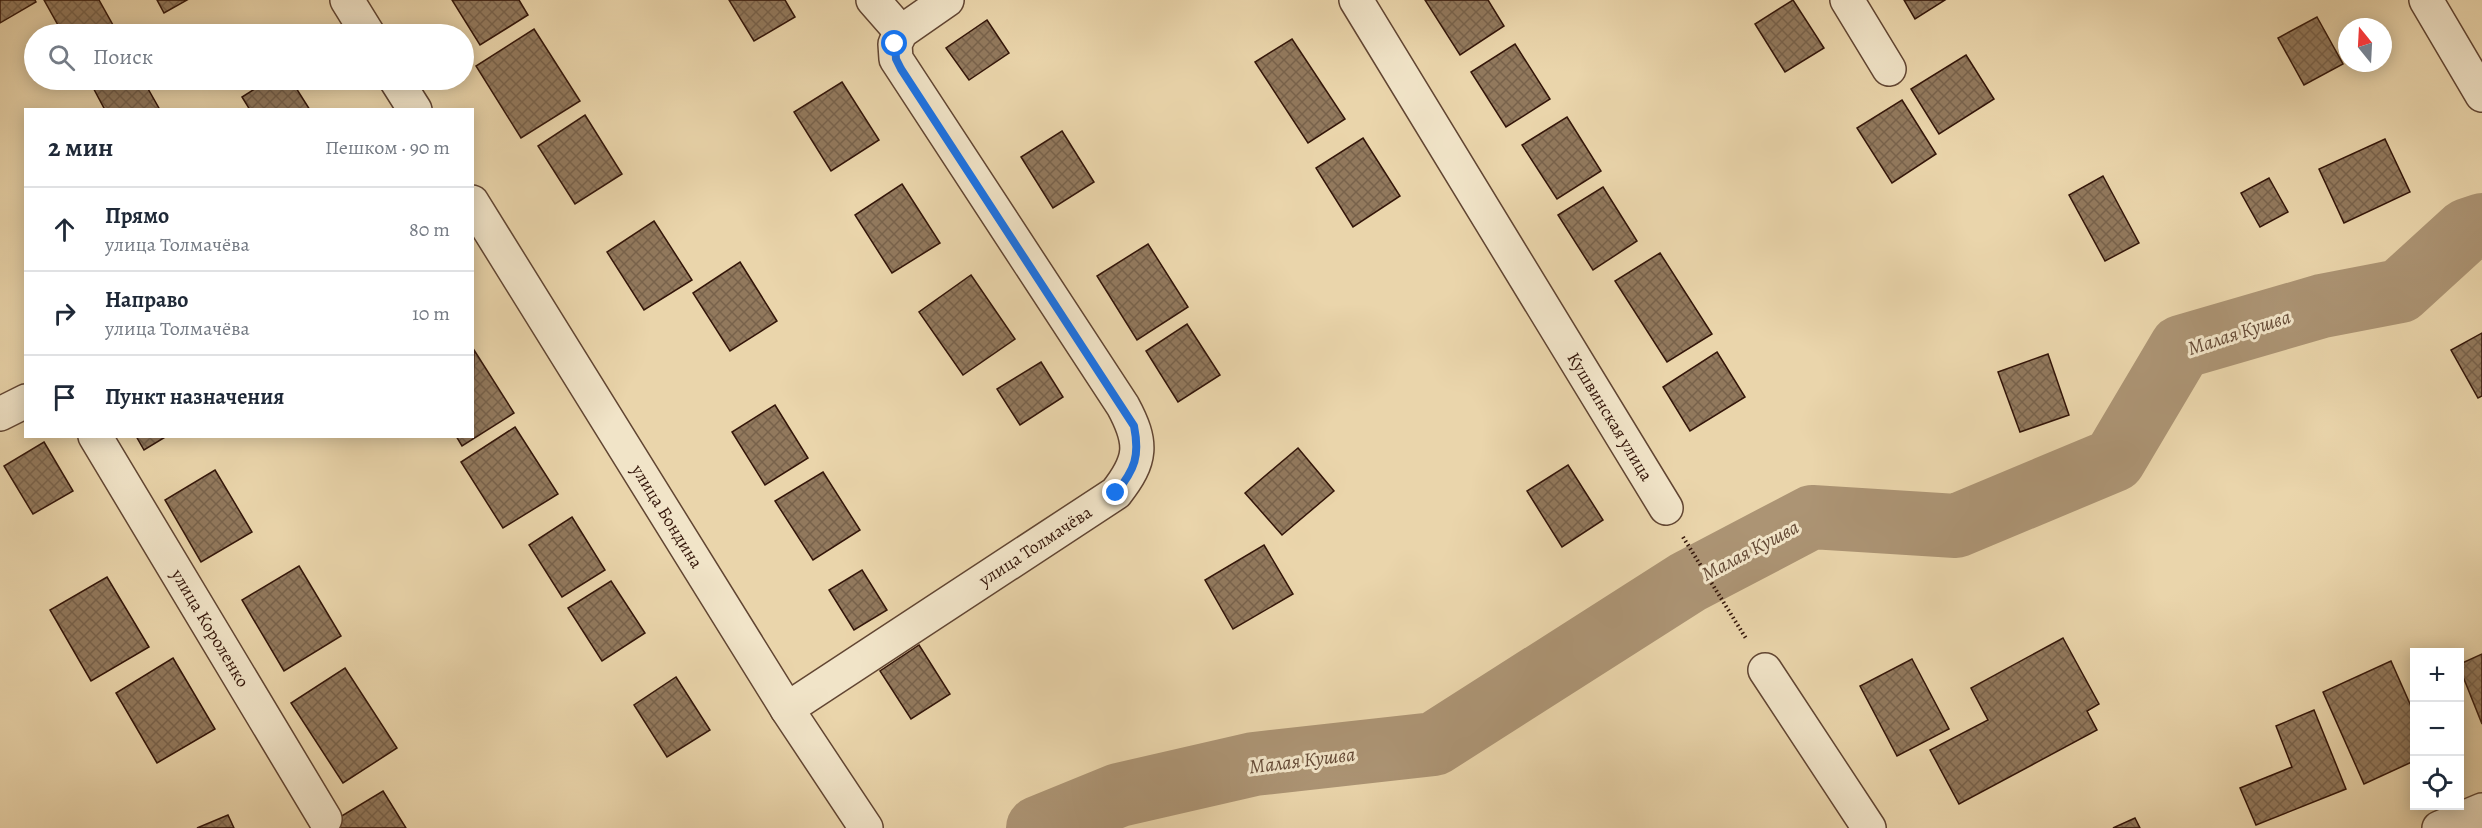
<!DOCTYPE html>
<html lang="ru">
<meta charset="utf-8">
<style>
body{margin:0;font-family:Alegreya,serif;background:#f6f6f7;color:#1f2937}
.controls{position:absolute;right:18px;bottom:18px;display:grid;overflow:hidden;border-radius:0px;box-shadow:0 3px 15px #0003}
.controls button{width:54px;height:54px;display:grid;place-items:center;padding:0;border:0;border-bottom:2px solid #e0e1e3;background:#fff;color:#1f2937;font:30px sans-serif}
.compass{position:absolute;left:2338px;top:18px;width:54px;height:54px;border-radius:50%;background:#fff;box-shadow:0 3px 15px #0003;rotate:342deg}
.stop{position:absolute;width:18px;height:18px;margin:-14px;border:4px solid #1a73e8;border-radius:50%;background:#fff}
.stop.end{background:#1a73e8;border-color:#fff;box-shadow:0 2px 6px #0008}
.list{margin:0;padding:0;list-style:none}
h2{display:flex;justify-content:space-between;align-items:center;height:78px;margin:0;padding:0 24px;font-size:26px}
h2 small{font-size:20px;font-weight:400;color:#747a83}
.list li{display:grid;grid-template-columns:39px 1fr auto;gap:18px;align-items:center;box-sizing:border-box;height:84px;padding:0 24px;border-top:2px solid #e0e1e3}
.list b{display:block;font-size:22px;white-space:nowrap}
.list p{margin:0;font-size:20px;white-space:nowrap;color:#747a83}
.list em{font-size:20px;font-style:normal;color:#747a83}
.icon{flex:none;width:33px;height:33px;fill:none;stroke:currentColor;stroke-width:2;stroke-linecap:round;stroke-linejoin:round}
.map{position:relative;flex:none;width:2482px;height:828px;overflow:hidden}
.search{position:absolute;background:#fff;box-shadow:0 3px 15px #0003;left:24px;top:24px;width:450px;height:66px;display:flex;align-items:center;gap:15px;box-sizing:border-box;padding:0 21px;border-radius:33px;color:#747a83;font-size:22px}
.panel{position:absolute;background:#fff;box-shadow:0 3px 15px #0003;left:24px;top:108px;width:450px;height:330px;border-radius:0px}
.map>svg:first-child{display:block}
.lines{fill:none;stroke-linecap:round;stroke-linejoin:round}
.river{stroke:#ac9474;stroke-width:64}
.building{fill:url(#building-cross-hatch);stroke:#331509;stroke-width:1.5}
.street-casing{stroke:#614532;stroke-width:36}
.path{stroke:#331509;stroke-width:4;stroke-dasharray:1.5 3;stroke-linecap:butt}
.street{stroke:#f1e4c8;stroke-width:33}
.route{stroke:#1a73e8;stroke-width:8}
.labels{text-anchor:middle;stroke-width:6;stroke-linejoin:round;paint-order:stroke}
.street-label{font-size:18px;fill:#331509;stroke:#f1e4c8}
.water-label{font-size:20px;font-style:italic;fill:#634834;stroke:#f1e4c8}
</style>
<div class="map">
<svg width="2482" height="828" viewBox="0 0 2482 828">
<defs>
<pattern id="building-cross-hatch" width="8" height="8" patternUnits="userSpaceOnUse" patternTransform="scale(1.5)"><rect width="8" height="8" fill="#92795d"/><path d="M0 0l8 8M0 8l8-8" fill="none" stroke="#78624b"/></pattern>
</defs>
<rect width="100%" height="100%" fill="#ead5ab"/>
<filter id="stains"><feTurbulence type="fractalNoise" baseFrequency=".00333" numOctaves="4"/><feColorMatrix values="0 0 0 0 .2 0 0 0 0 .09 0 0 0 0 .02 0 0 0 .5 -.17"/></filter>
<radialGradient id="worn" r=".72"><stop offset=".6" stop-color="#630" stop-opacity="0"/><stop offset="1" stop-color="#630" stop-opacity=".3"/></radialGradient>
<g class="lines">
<path class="river" d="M1038,828L1119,795L1254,764L1434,744L1688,582L1812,517L1956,526L2114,460L2181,347L2322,306L2400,291L2467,230L2482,225"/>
</g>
<g class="building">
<path d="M0,0H35L36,2L0,23Z"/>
<path d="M44,0H99L118,34H63Z"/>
<path d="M157,0H187L164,13Z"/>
<path d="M452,0H519L528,15L480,45Z"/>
<path d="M729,0H785L795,17L754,41Z"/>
<path d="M1425,0H1488L1504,26L1460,55Z"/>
<path d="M1793,0L1824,48L1785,72L1755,24Z"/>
<path d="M1904,0H1945L1915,19Z"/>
<path d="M2317,17L2343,64L2304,85L2278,38Z"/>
<path d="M987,20L1009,53L969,80L946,48Z"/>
<path d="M534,29L580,101L521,138L476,66Z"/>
<path d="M1292,39L1345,119L1308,143L1255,62Z"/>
<path d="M1515,44L1550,99L1506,127L1471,72Z"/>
<path d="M1966,55L1994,99L1939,134L1911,89Z"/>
<path d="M89,80H143L160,110H105Z"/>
<path d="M269,80H291L310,110H250L242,97Z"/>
<path d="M842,82L879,140L831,171L794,112Z"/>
<path d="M1902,100L1936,154L1892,183L1857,128Z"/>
<path d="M585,115L622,174L575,204L538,146Z"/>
<path d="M1567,117L1601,171L1557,199L1522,145Z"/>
<path d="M1062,131L1094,182L1053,208L1021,157Z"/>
<path d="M1363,138L1400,196L1353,227L1316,168Z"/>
<path d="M2385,139L2410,192L2344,223L2319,169Z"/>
<path d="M2103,176L2139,243L2105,261L2069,195Z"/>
<path d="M2269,178L2288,212L2260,227L2241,193Z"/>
<path d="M902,184L940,243L892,273L855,215Z"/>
<path d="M1603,187L1637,241L1593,270L1558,215Z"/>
<path d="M654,221L692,280L644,310L607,252Z"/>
<path d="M1148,244L1188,307L1137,340L1097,276Z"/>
<path d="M1660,253L1712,334L1667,362L1615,281Z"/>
<path d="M740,262L777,321L730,351L693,293Z"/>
<path d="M971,275L1015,339L963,375L919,312Z"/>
<path d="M1187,324L1220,375L1178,402L1146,351Z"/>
<path d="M2482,333V396L2478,398L2451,350Z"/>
<path d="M474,350L514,413L462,446L456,436H472Z"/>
<path d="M1717,352L1745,397L1690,431L1663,387Z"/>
<path d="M2048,354L2069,415L2020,432L1998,372Z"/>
<path d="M1041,362L1063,397L1020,425L997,389Z"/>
<path d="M775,405L808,458L765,485L732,432Z"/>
<path d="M515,427L558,494L503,528L461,462Z"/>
<path d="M136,436H167L144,450Z"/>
<path d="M44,442L73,491L33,514L4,466Z"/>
<path d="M1298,448L1334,491L1282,535L1245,493Z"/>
<path d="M1568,465L1603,520L1562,547L1527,491Z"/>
<path d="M215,470L252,532L201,562L165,500Z"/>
<path d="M823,472L860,530L813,560L775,501Z"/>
<path d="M572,517L605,570L562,597L529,545Z"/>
<path d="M1264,545L1293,594L1233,629L1205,580Z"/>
<path d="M299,566L341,636L284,671L242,600Z"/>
<path d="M862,570L887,610L854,630L829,590Z"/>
<path d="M107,577L149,647L91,681L50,610Z"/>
<path d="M611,581L645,633L602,661L568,608Z"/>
<path d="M2063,638L2099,704L2087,711L2097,730L1959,804L1930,750L1988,720L1971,688Z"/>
<path d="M919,645L950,694L911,719L880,671Z"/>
<path d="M2482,654V724L2460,669V664Z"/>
<path d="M173,658L215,729L157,763L116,693Z"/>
<path d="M1912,659L1949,729L1897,756L1860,686Z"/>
<path d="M2391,661L2414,713V761L2364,784L2323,692Z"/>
<path d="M345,668L397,748L343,783L291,703Z"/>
<path d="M676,677L710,730L667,757L634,705Z"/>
<path d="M2314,710L2346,789L2256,825L2240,788L2292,767L2276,726Z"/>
<path d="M383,791L406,828H333L330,823Z"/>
<path d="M228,815L234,828H197Z"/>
<path d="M2135,818L2140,828H2113Z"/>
</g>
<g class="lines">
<g class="street-casing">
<g id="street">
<path d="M347,0L368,34"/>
<path d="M873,0L901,32"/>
<path id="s1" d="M1356,0L1666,508"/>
<path d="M1847,0L1889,69"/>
<path d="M2426,0L2482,95"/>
<path d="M396,80L415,110"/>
<path id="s2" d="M472,202L787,709L866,828"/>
<path d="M0,414L26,401"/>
<path id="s3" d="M95,436L325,819"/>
<path d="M1765,670L1869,828"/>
<path id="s4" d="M787,709L1116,493C1142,460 1143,443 1123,406L896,59L895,44L901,32L947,0"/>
<path d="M2439,828L2482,810"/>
</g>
</g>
<path class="path" d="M1683,537L1747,640"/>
<use href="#street" class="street"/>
</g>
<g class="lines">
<path class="route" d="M895,44L896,59L901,69L1134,426C1140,456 1135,469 1116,493"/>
</g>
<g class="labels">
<g class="street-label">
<text dy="6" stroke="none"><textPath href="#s1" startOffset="488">Кушвинская улица</textPath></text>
<text dy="6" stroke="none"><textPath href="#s2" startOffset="370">улица Бондина</textPath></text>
<text dy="6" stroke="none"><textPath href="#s4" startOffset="297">улица Толмачёва</textPath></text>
<text dy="6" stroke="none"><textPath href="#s3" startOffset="224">улица Короленко</textPath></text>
</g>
<g class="water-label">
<text transform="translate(2239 332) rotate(-18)" y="7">Малая Кушва</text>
<text transform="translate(1750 550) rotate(-28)" y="7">Малая Кушва</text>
<text transform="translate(1302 760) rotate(-7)" y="7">Малая Кушва</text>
</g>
</g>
<rect width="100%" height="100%" filter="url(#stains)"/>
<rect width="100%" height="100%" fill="url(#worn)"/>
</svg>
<div class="controls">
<button>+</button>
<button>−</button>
<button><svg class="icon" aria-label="locate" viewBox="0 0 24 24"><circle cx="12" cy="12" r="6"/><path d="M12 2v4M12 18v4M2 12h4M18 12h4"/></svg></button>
</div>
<svg class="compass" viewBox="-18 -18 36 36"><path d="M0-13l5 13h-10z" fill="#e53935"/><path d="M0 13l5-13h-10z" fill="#747a83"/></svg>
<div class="stop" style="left:895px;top:44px"></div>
<div class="stop end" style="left:1116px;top:493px"></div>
<div class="search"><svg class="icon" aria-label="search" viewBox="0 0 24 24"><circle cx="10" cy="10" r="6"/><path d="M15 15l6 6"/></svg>Поиск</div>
<section class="panel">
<h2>2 мин<small>Пешком · 90 m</small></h2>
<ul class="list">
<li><svg class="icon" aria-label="ahead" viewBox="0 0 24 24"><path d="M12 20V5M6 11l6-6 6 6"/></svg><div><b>Прямо</b><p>улица Толмачёва</p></div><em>80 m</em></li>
<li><svg class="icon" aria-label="right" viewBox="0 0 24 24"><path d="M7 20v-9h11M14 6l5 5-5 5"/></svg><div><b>Направо</b><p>улица Толмачёва</p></div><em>10 m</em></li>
<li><svg class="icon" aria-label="arrive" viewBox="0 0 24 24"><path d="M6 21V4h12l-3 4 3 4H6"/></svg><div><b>Пункт назначения</b></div></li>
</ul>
</section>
</div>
